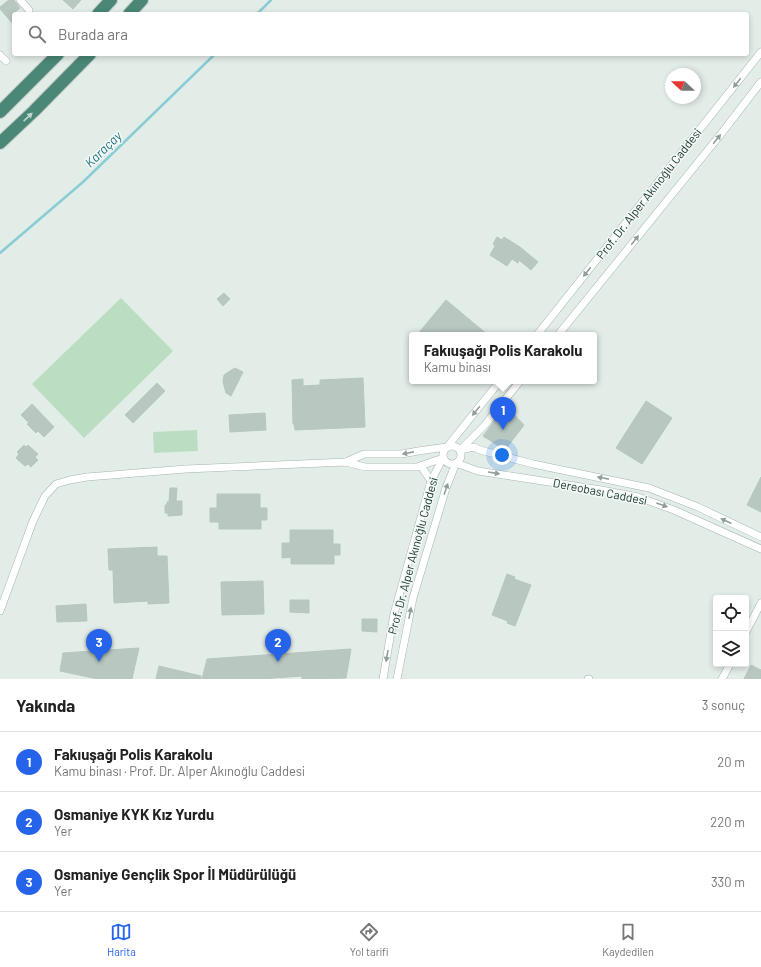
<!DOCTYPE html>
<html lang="tr">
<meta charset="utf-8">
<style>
body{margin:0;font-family:Barlow,sans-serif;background:#f2f2f2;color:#222}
.controls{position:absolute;right:12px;bottom:12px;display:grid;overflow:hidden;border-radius:4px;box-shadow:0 2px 6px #0003}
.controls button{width:36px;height:36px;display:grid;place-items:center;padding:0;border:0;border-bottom:1px solid #e0e0e0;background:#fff;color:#222;font:20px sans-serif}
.compass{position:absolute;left:665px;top:68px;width:36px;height:36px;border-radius:50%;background:#fff;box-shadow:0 2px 6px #0003;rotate:292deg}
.you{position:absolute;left:502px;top:455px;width:14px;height:14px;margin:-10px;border:3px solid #fff;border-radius:50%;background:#1a73e8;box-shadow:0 0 0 6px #1a73e833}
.badge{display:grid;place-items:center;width:26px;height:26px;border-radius:50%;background:#2563eb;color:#fff;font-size:13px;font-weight:700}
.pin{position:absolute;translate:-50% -33px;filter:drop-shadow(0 1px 2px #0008)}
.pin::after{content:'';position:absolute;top:21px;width:14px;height:12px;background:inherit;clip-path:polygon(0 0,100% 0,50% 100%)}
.popup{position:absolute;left:409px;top:332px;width:188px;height:52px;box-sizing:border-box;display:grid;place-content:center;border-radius:4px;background:#fff;filter:drop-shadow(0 1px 3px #0005);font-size:13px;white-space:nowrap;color:#767676}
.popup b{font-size:15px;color:#222}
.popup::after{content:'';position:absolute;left:50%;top:100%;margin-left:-8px;border:8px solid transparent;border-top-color:#fff}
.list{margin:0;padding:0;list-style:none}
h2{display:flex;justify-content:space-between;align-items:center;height:52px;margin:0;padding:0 16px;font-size:17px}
h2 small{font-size:13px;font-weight:400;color:#767676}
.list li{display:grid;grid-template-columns:26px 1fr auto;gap:12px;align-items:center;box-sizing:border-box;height:60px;padding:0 16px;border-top:1px solid #e0e0e0}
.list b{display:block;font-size:15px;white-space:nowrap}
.list p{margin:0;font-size:13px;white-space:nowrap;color:#767676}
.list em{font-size:13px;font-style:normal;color:#767676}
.icon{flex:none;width:22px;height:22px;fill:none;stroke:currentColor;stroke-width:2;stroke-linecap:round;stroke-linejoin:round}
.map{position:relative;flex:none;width:761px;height:679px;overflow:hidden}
.search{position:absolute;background:#fff;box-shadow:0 2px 6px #0003;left:12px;right:12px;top:12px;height:44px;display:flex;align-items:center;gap:10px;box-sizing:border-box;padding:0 14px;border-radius:4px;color:#767676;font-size:15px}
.sheet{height:232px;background:#fff}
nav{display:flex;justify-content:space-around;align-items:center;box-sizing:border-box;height:56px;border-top:1px solid #e0e0e0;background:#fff;font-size:11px;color:#767676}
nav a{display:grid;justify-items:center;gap:2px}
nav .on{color:#2563eb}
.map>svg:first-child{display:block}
.green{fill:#bbdec2}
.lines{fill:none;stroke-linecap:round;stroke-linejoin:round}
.stream{stroke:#8accd3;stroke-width:2.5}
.building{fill:#b8c8c0;stroke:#b5c7be}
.minor-casing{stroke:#a5b5af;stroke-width:8}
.trunk-casing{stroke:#c1c9c6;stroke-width:14}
.minor{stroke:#fff;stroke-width:7}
.trunk{stroke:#4a8776;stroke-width:12}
.oneway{fill:#909e9a}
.oneway2{fill:#c0d7d0}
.labels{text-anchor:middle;stroke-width:3;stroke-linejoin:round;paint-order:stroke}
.street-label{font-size:12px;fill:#223e35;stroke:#f3f9f6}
.water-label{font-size:13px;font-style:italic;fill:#1b717c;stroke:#f3f9f6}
</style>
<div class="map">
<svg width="761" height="679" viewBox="0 0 761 679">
<rect width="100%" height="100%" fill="#e3ede8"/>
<g class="green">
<path d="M121,298L173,351L84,438L32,384Z"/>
<path d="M197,430L198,451L154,453L153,432Z"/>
</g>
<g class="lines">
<g class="stream">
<path d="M257,14L271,0"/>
<path d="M0,253L83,182L215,54"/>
</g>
</g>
<g class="building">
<path d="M9,0H14L20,8L14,13V25L0,9V7Z"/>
<path d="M63,0H81L73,9Z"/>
<path d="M497,237L502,240L504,237L520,247L538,262L531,270L519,260L518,263L512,259L507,266L490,255L495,246L493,244Z"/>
<path d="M224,293L230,299L223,306L217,299Z"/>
<path d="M446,300L488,335H417Z"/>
<path d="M235,368L243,372L231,396L226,393L223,382L224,375L230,371Z"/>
<path d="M363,378L365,427L295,430L294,424H293L292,380L303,379V386L320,385V380Z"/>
<path d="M157,383L165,391L133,423L125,415Z"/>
<path d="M646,401L672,418L642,464L616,448Z"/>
<path d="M32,404L54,427L44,437L38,431L36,433L27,424L29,423L21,415Z"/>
<path d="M506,406L524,425L505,450L483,436Z"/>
<path d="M265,413L266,430L230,432L229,415Z"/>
<path d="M24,445L26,447L28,445L38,454L35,457L38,460L31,467L28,464L25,466L16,458L19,454L17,452Z"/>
<path d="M761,477V512L747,505Z"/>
<path d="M170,488H177L176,501H182V515L168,516V513H165V505H167V502H169Z"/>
<path d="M217,494H260V508H267V520H261V529H219V522H210V508H217Z"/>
<path d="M290,530H333V544H340V555H334V564H291V557L282,558V543H290Z"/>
<path d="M157,547V556H167L169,603L148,604V601L114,603L113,570H109L108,549Z"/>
<path d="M507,574L515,577L514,579L531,585L515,626L507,623L508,621L492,615Z"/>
<path d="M263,581L264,614L222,615L221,582Z"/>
<path d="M290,600H309V613L290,612Z"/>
<path d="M86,604L87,621L57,622L56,606Z"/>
<path d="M362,619H377V632L362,631Z"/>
<path d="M139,648L132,679H98L60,671L63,653Z"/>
<path d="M351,649L346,678L302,679V676L261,679H202L207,659Z"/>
<path d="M751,665L761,670V679H744Z"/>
<path d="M159,666L201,676V679H156Z"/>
</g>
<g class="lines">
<g class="minor-casing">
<g id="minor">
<path d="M20,0L29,10"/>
<path d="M0,55L6,61"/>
<path d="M537,335L761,52"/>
<path d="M558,335L721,134L761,82"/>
<circle cx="452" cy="455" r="9"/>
<path d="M460,450L474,447L480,450L533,464L649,488L698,507L761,537"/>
<path d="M460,450L484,426L520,381"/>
<path d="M346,462L364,454H402L418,451L447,447L500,381"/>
<path d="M421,466L431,481"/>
<path d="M0,611L33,521L45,496L56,484L70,480L87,477L186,469L346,462L365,467H417L443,458"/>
<path d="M746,632L761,603"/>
<path d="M383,679L394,614L431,481L443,458"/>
<path d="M397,679L413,598L446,488L456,463L478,471L601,490L638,497L674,510L761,549"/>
<path d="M588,679H589"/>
<path d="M722,679L730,664"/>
</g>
</g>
<g class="trunk-casing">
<g id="trunk">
<path d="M98,14L111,0"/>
<path d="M129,14L142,0"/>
<path d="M0,112L58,54"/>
<path d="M0,143L34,111L90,54"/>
</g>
</g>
<use href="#minor" class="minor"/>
<use href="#trunk" class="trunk"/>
</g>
<defs><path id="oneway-solid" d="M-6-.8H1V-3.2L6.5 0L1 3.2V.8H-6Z"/></defs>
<g class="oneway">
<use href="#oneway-solid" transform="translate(737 83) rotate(128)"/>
<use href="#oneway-solid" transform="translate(717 139) rotate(-51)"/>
<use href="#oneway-solid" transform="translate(635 240) rotate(-51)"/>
<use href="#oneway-solid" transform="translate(587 272) rotate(128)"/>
<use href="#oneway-solid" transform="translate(476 411) rotate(129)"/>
<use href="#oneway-solid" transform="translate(408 453) rotate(169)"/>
<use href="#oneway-solid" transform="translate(494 473) rotate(9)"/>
<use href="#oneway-solid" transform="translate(603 478) rotate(-169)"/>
<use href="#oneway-solid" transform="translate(446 489) rotate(-71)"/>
<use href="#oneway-solid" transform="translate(662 505) rotate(20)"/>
<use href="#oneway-solid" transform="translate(726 521) rotate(-155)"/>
<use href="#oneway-solid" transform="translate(410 613) rotate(-79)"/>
<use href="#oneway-solid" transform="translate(387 656) rotate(100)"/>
</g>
<use class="oneway2" href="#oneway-solid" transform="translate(28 117) rotate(-43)"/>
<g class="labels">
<g class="street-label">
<text transform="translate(649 194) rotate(-52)" y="4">Prof. Dr. Alper Akınoğlu Caddesi</text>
<text transform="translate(600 492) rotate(11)" y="4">Dereobası Caddesi</text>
<text transform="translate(413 556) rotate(-75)" y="4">Prof. Dr. Alper Akınoğlu Caddesi</text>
</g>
<g class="water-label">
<text transform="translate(103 149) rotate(-44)" y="5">Karaçay</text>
</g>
</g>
</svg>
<div class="controls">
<button><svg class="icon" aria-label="locate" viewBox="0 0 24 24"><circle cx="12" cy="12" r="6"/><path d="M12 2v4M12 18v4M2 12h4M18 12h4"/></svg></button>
<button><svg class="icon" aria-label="layers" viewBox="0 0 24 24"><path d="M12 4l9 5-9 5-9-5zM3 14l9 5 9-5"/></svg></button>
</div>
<svg class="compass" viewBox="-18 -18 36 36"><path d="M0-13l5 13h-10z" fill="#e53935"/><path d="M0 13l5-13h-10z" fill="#767676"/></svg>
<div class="you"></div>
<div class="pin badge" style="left:503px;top:430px">1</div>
<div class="popup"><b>Fakıuşağı Polis Karakolu</b>Kamu binası</div>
<div class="pin badge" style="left:278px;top:662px">2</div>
<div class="pin badge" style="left:99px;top:662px">3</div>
<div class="search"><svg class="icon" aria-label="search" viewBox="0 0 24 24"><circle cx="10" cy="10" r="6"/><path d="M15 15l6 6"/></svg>Burada ara</div>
</div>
<section class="sheet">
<h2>Yakında<small>3 sonuç</small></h2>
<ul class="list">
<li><span class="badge">1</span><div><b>Fakıuşağı Polis Karakolu</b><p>Kamu binası · Prof. Dr. Alper Akınoğlu Caddesi</p></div><em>20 m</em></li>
<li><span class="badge">2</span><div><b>Osmaniye KYK Kız Yurdu</b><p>Yer</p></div><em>220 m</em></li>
<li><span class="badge">3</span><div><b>Osmaniye Gençlik Spor İl Müdürülüğü</b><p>Yer</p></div><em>330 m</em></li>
</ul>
</section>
<nav>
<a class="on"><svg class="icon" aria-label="map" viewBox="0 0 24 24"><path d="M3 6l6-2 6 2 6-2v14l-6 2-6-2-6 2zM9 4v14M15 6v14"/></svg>Harita</a>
<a><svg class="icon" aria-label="directions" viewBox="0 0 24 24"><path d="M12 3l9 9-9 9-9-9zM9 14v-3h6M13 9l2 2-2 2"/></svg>Yol tarifi</a>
<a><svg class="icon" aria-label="saved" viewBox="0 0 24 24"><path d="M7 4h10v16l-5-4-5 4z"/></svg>Kaydedilen</a>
</nav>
